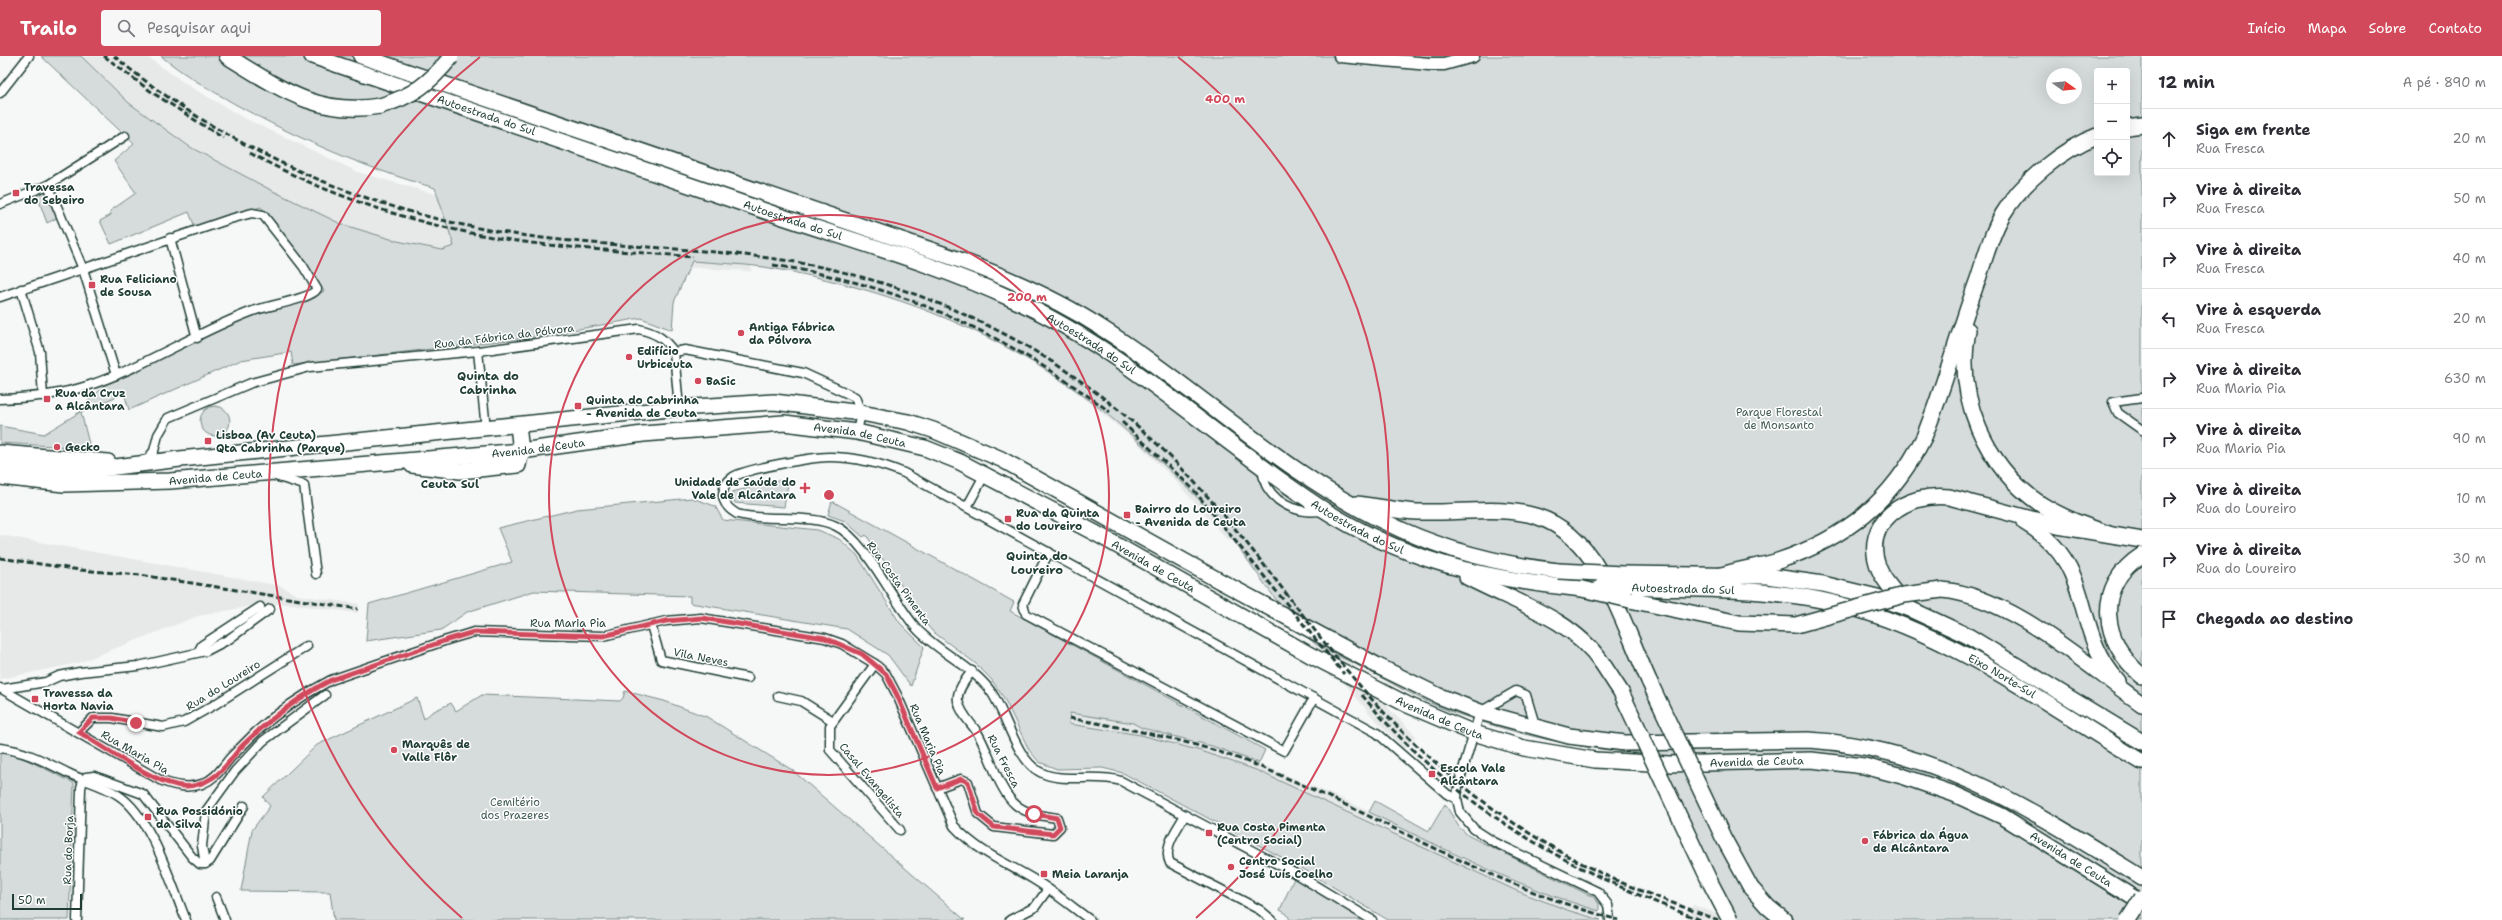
<!DOCTYPE html>
<html lang="pt">
<meta charset="utf-8">
<style>
body{margin:0;font-family:"Shantell Sans",sans-serif;background:#f7f7f7;color:#2b2b33}
.controls{position:absolute;right:12px;top:12px;display:grid;overflow:hidden;border-radius:4px;box-shadow:0 4px 16px #0002}
.controls button{width:36px;height:36px;display:grid;place-items:center;padding:0;border:0;border-bottom:1px solid #e1e1e2;background:#fff;color:#2b2b33;font:20px sans-serif}
.compass{position:absolute;left:2046px;top:12px;width:36px;height:36px;border-radius:50%;background:#fff;box-shadow:0 4px 16px #0002;rotate:105deg}
.scale{position:absolute;left:12px;bottom:10px;width:70px;box-sizing:border-box;padding-left:4px;border:2px solid #1f3d34;border-top:0;font-size:11px;line-height:14px;white-space:nowrap;color:#1f3d34;-webkit-text-stroke:3px #fff;paint-order:stroke}
.stop{position:absolute;width:12px;height:12px;margin:-9px;border:3px solid #d1495b;border-radius:50%;background:#fff}
.stop.end{background:#d1495b;border-color:#fff;box-shadow:0 1px 4px #0008}
.list{margin:0;padding:0;list-style:none}
h2{display:flex;justify-content:space-between;align-items:center;height:52px;margin:0;padding:0 16px;font-size:17px}
h2 small{font-size:13px;font-weight:400;color:#7c7c81}
.list li{display:grid;grid-template-columns:26px 1fr auto;gap:12px;align-items:center;box-sizing:border-box;height:60px;padding:0 16px;border-top:1px solid #e1e1e2}
.list b{display:block;font-size:15px;white-space:nowrap}
.list p{margin:0;font-size:13px;white-space:nowrap;color:#7c7c81}
.list em{font-size:13px;font-style:normal;color:#7c7c81}
.icon{flex:none;width:22px;height:22px;fill:none;stroke:currentColor;stroke-width:2;stroke-linecap:round;stroke-linejoin:round}
.map{position:relative;flex:none;width:2142px;height:864px;overflow:hidden}
header{display:flex;align-items:center;gap:24px;box-sizing:border-box;height:56px;padding:0 20px;background:#d1495b;color:#fff}
header strong{font-size:19px}
nav{display:flex;gap:22px;margin-inline-start:auto;font-size:14px}
.search{width:280px;height:36px;background:#f7f7f7;display:flex;align-items:center;gap:10px;box-sizing:border-box;padding:0 14px;border-radius:4px;color:#7c7c81;font-size:15px}
main{display:flex}
aside{flex:1;background:#fff}
.map>svg:first-child{display:block}
.built{fill:#e6e9e8}
.green{fill:#d6dcdb;stroke:#7a8c88;fill-rule:evenodd}
.lines{fill:none;stroke-linecap:round;stroke-linejoin:round}
.street-casing{stroke:#1f3d34;stroke-width:11}
.secondary-casing{stroke:#1f3d34;stroke-width:15}
.highway-casing{stroke:#1f3d34;stroke-width:18}
.street{stroke:#fff;stroke-width:8}
.secondary{stroke:#fff;stroke-width:12}
.highway{stroke:#fff;stroke-width:15}
.rail{stroke:#1f3d34;stroke-width:3;stroke-dasharray:6 3;stroke-linecap:butt}
.highway-bridge-casing{stroke:#1f3d34;stroke-width:18;stroke-linecap:butt}
.highway-bridge{stroke:#fff;stroke-width:15}
.route{stroke:#d1495b;stroke-width:5}
.ring{fill:none;stroke:#d1495b;stroke-width:2}
.poi-dot{fill:#d1495b;stroke:#fff;stroke-width:1.5}
.labels{text-anchor:middle;stroke-width:3;stroke-linejoin:round;paint-order:stroke}
.street-label{font-size:11px;fill:#1f3d34;stroke:#fff}
.poi-label{font-size:11px;font-weight:bold;fill:#1f3d34;stroke:#fff;text-anchor:start}
.park-label{font-size:11px;fill:#445d55;stroke:#fff}
.neighbourhood-label{font-size:12px;font-weight:bold;fill:#1f3d34;stroke:#fff}
.centre{fill:#d1495b;stroke:#fff;stroke-width:2}
.ring-label{font-size:12px;text-anchor:middle;font-weight:bold;fill:#d1495b;stroke:#fff;stroke-width:3;stroke-linejoin:round;paint-order:stroke}
</style>
<header>
<strong>Trailo</strong>
<div class="search"><svg class="icon" aria-label="search" viewBox="0 0 24 24"><circle cx="10" cy="10" r="6"/><path d="M15 15l6 6"/></svg>Pesquisar aqui</div>
<nav><a>Início</a><a>Mapa</a><a>Sobre</a><a>Contato</a></nav>
</header>
<main>
<div class="map">
<svg width="2142" height="864" viewBox="0 0 2142 864">
<rect width="100%" height="100%" fill="#f6f7f7"/>
<filter id="ink" filterUnits="userSpaceOnUse"><feTurbulence type="fractalNoise" baseFrequency=".025" numOctaves="2"/><feDisplacementMap in="SourceGraphic" scale="8" xChannelSelector="R" yChannelSelector="G"/><feConvolveMatrix kernelMatrix="1 2 1 2 8 2 1 2 1" color-interpolation-filters="sRGB"/></filter>
<g filter="url(#ink)">
<g class="built">
<path d="M81,0H146L189,30L242,61L358,116L476,150L757,185L1059,300L1241,473L1228,485L1174,423L1133,383L1077,336L1029,305L973,274L928,254L879,238L807,219L751,209V215L474,200L397,185L341,168L269,133L189,90L129,47Z"/>
<path d="M0,479L281,530L297,539L359,548L357,557L291,548H262L198,560L78,607L0,623Z"/>
<path d="M1327,578L1391,655L1416,680L1404,693L1369,657L1313,589Z"/>
<path d="M1070,657L1134,667L1142,672L1212,690L1246,702L1347,745L1483,812L1563,844L1599,855L1597,862L1570,855L1498,827L1256,714L1201,695L1141,679L1068,668Z"/>
<path d="M1693,849L1735,864H1689Z"/>
</g>
<g class="green">
<path d="M41,0H81L129,47L190,91L269,133L341,168L397,185L442,194L454,190L435,132C365,112 298,83 235,48C209,33 184,19 161,0H2142V864H1721L1640,697C1580,693 1519,679 1461,659C1426,648 1394,628 1361,611C1346,603 1319,593 1308,582C1271,543 1244,494 1209,454C1184,427 1156,401 1129,377C1027,285 898,233 764,211C741,208 716,207 692,205L674,246L672,274L641,262L534,281L293,309L291,296L241,304L129,354L124,337L81,356L90,392L0,387V370L44,378L80,356L85,348L116,319L199,283L250,258L298,248L324,235L261,151L195,171L189,156L111,188L100,165L111,159L110,155L136,137L114,105L134,88ZM2097,15H2127V117H2097ZM2052,18H2076V42H2052Z"/>
<path d="M44,135L57,162L47,167L37,139Z"/>
<circle cx="215" cy="365" r="15"/>
<path d="M782,424L788,428L784,451L735,447L732,436Z"/>
<path d="M692,442L715,450L723,464L818,474L839,483L857,499L900,567L924,591L911,630L888,599L847,573L690,547V540L534,535L467,556L441,574L366,585L369,548L512,506L498,472L577,453Z"/>
<path d="M832,445L1014,546L1010,555L1265,694L1259,707L1212,690L1142,672L1133,667L1070,657L1069,668L1141,679L1201,695L1256,714L1517,835L1570,855L1601,864H1388L1300,811L1123,717L1102,712L1057,713L1039,706L1029,694L1004,642L991,623L975,607L932,575L907,544L910,542L866,479L863,481L845,465L828,459Z"/>
<path d="M625,635L664,645L707,661L792,714L965,864H334L330,836L241,835L252,774L270,750L263,741L317,689L417,642L424,663L432,656L451,647L456,655L482,639L620,645L623,642Z"/>
<path d="M0,697L15,698L74,727L69,864H0Z"/>
<path d="M1375,745L1429,775L1445,748L1459,771L1469,780L1595,842L1599,848V855C1518,831 1444,793 1369,756Z"/>
<path d="M1294,822L1364,864H1290L1287,858L1280,854Z"/>
</g>
<g class="lines">
<g class="street-casing">
<g id="street">
<path d="M0,37L29,0"/>
<path d="M48,129L83,213L116,319"/>
<path d="M0,148L48,129L125,80"/>
<path d="M170,182L197,282"/>
<path d="M21,233L40,296L43,340"/>
<path d="M0,241L230,163L252,157L263,159L303,210L317,233C312,243 265,250 253,255C196,276 145,311 87,330C59,339 29,342 0,343"/>
<path d="M478,295L486,373"/>
<path d="M674,296L679,352"/>
<path d="M2142,342L2113,346L2118,357L2142,374"/>
<path d="M145,406L154,395L158,379L168,362L251,327L310,311L478,295L639,273C656,277 664,282 674,296L685,294L803,317L855,341L861,357L857,376"/>
<path d="M1262,412C1263,418 1264,426 1267,431C1279,451 1303,459 1325,454"/>
<path d="M275,420L304,429L316,518"/>
<path d="M967,451L985,418"/>
<path d="M1049,496L1023,548L1026,558L1284,695L1314,642"/>
<path d="M651,569L661,604L748,622"/>
<path d="M198,596L202,589L260,551"/>
<path d="M875,608L830,670V694L900,774"/>
<path d="M0,632L160,724C174,730 188,733 202,728C217,722 222,711 232,700C240,692 248,684 256,676C279,655 304,638 331,624L447,584L474,576L603,580L666,565L701,562L825,582L842,588L875,608L886,618L897,639L954,770C977,795 1004,806 1033,823C1053,835 1071,850 1090,864"/>
<path d="M2,633L46,626L59,620L80,616L138,610L206,595L229,583L270,553"/>
<path d="M778,640L801,645L833,665"/>
<path d="M1536,672L1526,639L1516,635L1480,656L1458,730L1457,743L1460,756L1474,773L1494,786L1598,836L1608,849L1610,864"/>
<path d="M79,676L93,662H112L163,671L184,666L214,649L307,590"/>
<path d="M0,692C26,695 45,706 68,717C84,725 103,729 118,739C152,761 171,828 186,864"/>
<path d="M83,724L86,721L94,720L143,738L192,801L200,808H205L202,790L206,755L235,715L263,685L325,639"/>
<path d="M937,732L961,723L968,726L978,758L994,771L1053,778L1060,771L1057,762C1043,760 1027,758 1016,749C998,734 990,697 977,676C970,666 961,658 958,645C956,635 966,623 972,615"/>
<path d="M1185,759C1178,772 1162,791 1170,807L1260,854L1272,864"/>
<path d="M205,808L210,805L244,750"/>
<path d="M216,841L225,864"/>
<path d="M77,864L81,732L83,724"/>
<path d="M1010,864L1035,851L1048,833"/>
<path d="M1372,864L1296,818L1121,725C1095,717 1062,728 1040,716C1016,703 1007,660 992,637C973,610 941,598 918,574C894,548 866,484 836,470C809,457 767,466 737,458C730,454 724,449 723,440C723,432 727,425 733,421C746,413 812,401 829,401C855,401 880,407 904,417L1377,677L1447,738L1457,743"/>
</g>
</g>
<g class="secondary-casing">
<path id="secondary" d="M1340,0L1429,8H1444L1473,0"/>
</g>
<g class="highway-casing">
<g id="highway">
<path d="M227,0C278,31 317,61 380,50"/>
<path id="s1" d="M312,0C464,51 616,103 768,156C850,184 934,207 1012,243C1126,294 1214,382 1318,450C1403,505 1484,523 1582,533"/>
<path d="M361,0L940,197C995,216 1051,239 1100,271C1197,332 1281,416 1385,466C1439,493 1498,508 1558,515"/>
<path d="M2127,71L2142,69"/>
<path d="M1968,274C1955,341 1985,411 2042,449C2063,462 2086,470 2109,478"/>
<path d="M0,397L108,406"/>
<path d="M0,409L83,415L180,403L679,352L774,346L861,357L908,366L933,374L1001,403L1218,524L1380,611L1439,640L1480,656L1569,680L1625,687L1809,684C1939,692 2035,756 2142,822"/>
<path d="M412,409L460,415L518,409L521,395L518,370"/>
<path id="s2" d="M0,421L64,428L170,425L521,395L643,378L784,367L857,376L925,392L960,406L1097,478L1312,600L1408,649L1474,677L1524,692L1595,704L1669,708L1811,704L1864,710L1902,720L1954,738L2002,760L2142,847"/>
<path d="M1356,448C1377,450 1396,455 1417,456C1493,458 1552,435 1600,516C1620,551 1633,590 1650,627"/>
<path d="M2024,466C2098,509 2070,573 2118,625"/>
<path d="M2142,499C2093,530 2102,587 2142,620"/>
<path d="M1623,518L1767,520L1823,528L1877,541L1912,554L1968,580L2142,686"/>
<path d="M1719,520C1739,513 1759,511 1778,505C1846,482 1892,445 1924,381C1945,329 1959,275 1978,223C1985,202 1991,178 2003,158C2022,126 2062,93 2097,80"/>
<path d="M1467,521C1513,546 1571,561 1602,607"/>
<path id="s3" d="M1625,531C1691,534 1756,531 1821,544C1941,569 2039,644 2142,706"/>
<path d="M1942,534C2011,540 2086,609 2142,648"/>
<path d="M1630,544L1739,567L1796,569"/>
<path d="M1907,549C1897,539 1885,527 1879,513C1860,466 1907,436 1949,441L2058,470L2142,484"/>
<path d="M1751,832L1768,851L1784,864"/>
</g>
</g>
<use href="#street" class="street"/>
<use href="#secondary" class="secondary"/>
<use href="#highway" class="highway"/>
<g class="rail">
<path d="M104,0L153,37L223,82"/>
<path d="M114,0C224,92 365,155 507,177C600,192 696,190 789,205C870,218 949,247 1021,287C1086,324 1147,373 1197,429C1272,510 1330,606 1410,683C1467,738 1532,784 1603,818C1640,836 1679,849 1718,864"/>
<path d="M250,97C328,140 416,169 504,183C566,193 630,195 693,201"/>
<path d="M773,209C903,229 1005,278 1110,356"/>
<path d="M1122,366L1192,432L1344,618"/>
<path d="M0,502L80,514L140,519L358,553"/>
<path d="M1362,639C1457,753 1564,812 1701,864"/>
<path d="M1069,662C1130,673 1190,684 1248,706C1374,755 1488,830 1619,864"/>
</g>
<g class="highway-bridge-casing">
<g id="highway-bridge">
<path d="M380,50C413,40 429,28 451,1"/>
<path d="M1558,515L1623,518"/>
<path d="M1601,531H1625"/>
<path d="M1582,533L1630,544"/>
<path d="M1796,569L1904,539L1942,534"/>
<path d="M1602,607L1621,636L1709,824L1730,864"/>
<path d="M1650,627L1723,781L1751,832"/>
<path d="M2128,864L2142,842"/>
</g>
</g>
<use href="#highway-bridge" class="highway-bridge"/>
</g>
</g>
<g class="lines" filter="url(#ink)">
<path class="route" d="M136,667L112,662H93L79,676C104,691 143,719 169,727C185,733 198,731 212,722C225,715 233,699 243,689C270,663 298,641 331,624L447,584L474,576L603,580L666,565L702,562L825,582L862,598L886,618L897,639L937,732L961,723L968,726L978,758L994,771L1053,778L1060,771L1057,762L1034,758"/>
</g>
<g class="ring">
<circle cx="829" cy="439" r="280"/>
<path d="M462 862A560 560 0 0 1 480 1M1178 1A560 560 0 0 1 1196 862"/>
</g>
<g class="poi-dot">
<rect x="12" y="133" width="8" height="8" rx="2"/>
<rect x="88" y="225" width="8" height="8" rx="2"/>
<circle cx="741" cy="277" r="4"/>
<circle cx="629" cy="301" r="4"/>
<circle cx="698" cy="325" r="4"/>
<rect x="43" y="339" width="8" height="8" rx="2"/>
<rect x="574" y="346" width="8" height="8" rx="2"/>
<rect x="204" y="381" width="8" height="8" rx="2"/>
<circle cx="57" cy="391" r="4"/>
<path d="M803 426h4v4h4v4h-4v4h-4v-4h-4v-4h4z"/>
<rect x="1123" y="455" width="8" height="8" rx="2"/>
<rect x="1004" y="459" width="8" height="8" rx="2"/>
<rect x="31" y="639" width="8" height="8" rx="2"/>
<circle cx="394" cy="694" r="4"/>
<rect x="1428" y="714" width="8" height="8" rx="2"/>
<rect x="144" y="757" width="8" height="8" rx="2"/>
<rect x="1205" y="773" width="8" height="8" rx="2"/>
<circle cx="1865" cy="785" r="4"/>
<circle cx="1231" cy="811" r="4"/>
<rect x="1040" y="814" width="8" height="8" rx="2"/>
</g>
<g class="labels">
<g class="street-label">
<text dy="4" stroke="none"><textPath href="#s1" startOffset="184">Autoestrada do Sul</textPath></text>
<text dy="4" stroke="none"><textPath href="#s1" startOffset="508">Autoestrada do Sul</textPath></text>
<text transform="translate(504 280) rotate(-7)" y="4">Rua da Fábrica da Pólvora</text>
<text dy="4" stroke="none"><textPath href="#s1" startOffset="832">Autoestrada do Sul</textPath></text>
<text dy="4" stroke="none"><textPath href="#s2" startOffset="864">Avenida de Ceuta</textPath></text>
<text dy="4" stroke="none"><textPath href="#s2" startOffset="540">Avenida de Ceuta</textPath></text>
<text dy="4" stroke="none"><textPath href="#s2" startOffset="216">Avenida de Ceuta</textPath></text>
<text dy="4" stroke="none"><textPath href="#s1" startOffset="1156">Autoestrada do Sul</textPath></text>
<text dy="4" stroke="none"><textPath href="#s2" startOffset="1188">Avenida de Ceuta</textPath></text>
<text transform="translate(899 527) rotate(54)" y="4">Rua Costa Pimenta</text>
<text dy="4" stroke="none"><textPath href="#s3" startOffset="58">Autoestrada do Sul</textPath></text>
<text x="568" y="571">Rua Maria Pia</text>
<text transform="translate(701 601) rotate(11)" y="4">Vila Neves</text>
<text dy="4" stroke="none"><textPath href="#s3" startOffset="394">Eixo Norte-Sul</textPath></text>
<text transform="translate(223 629) rotate(-32)" y="4">Rua do Loureiro</text>
<text dy="4" stroke="none"><textPath href="#s2" startOffset="1512">Avenida de Ceuta</textPath></text>
<text transform="translate(928 683) rotate(67)" y="4">Rua Maria Pia</text>
<text transform="translate(135 696) rotate(30)" y="4">Rua Maria Pia</text>
<text transform="translate(1004 705) rotate(63)" y="4">Rua Fresca</text>
<text dy="4" stroke="none"><textPath href="#s2" startOffset="1836">Avenida de Ceuta</textPath></text>
<text transform="translate(872 724) rotate(50)" y="4">Casal Evangelista</text>
<text transform="translate(68 794) rotate(-88)" y="4">Rua do Borja</text>
<text dy="4" stroke="none"><textPath href="#s2" startOffset="2172">Avenida de Ceuta</textPath></text>
</g>
<g class="poi-label">
<text x="24" y="135">Travessa<tspan x="24" dy="13">do Sebeiro</tspan></text>
<text x="100" y="227">Rua Feliciano<tspan x="100" dy="13">de Sousa</tspan></text>
<text x="749" y="275">Antiga Fábrica<tspan x="749" dy="13">da Pólvora</tspan></text>
<text x="637" y="299">Edifício<tspan x="637" dy="13">Urbiceuta</tspan></text>
<text x="706" y="329">BaSic</text>
<text x="55" y="341">Rua da Cruz<tspan x="55" dy="13">a Alcântara</tspan></text>
<text x="586" y="348">Quinta do Cabrinha<tspan x="586" dy="13">- Avenida de Ceuta</tspan></text>
<text x="216" y="383">Lisboa (Av Ceuta)<tspan x="216" dy="13">Qta Cabrinha (Parque)</tspan></text>
<text x="65" y="395">Gecko</text>
<text x="796" y="430" text-anchor="end">Unidade de Saúde do<tspan x="796" dy="13">Vale de Alcântara</tspan></text>
<text x="1135" y="457">Bairro do Loureiro<tspan x="1135" dy="13">- Avenida de Ceuta</tspan></text>
<text x="1016" y="461">Rua da Quinta<tspan x="1016" dy="13">do Loureiro</tspan></text>
<text x="43" y="641">Travessa da<tspan x="43" dy="13">Horta Navia</tspan></text>
<text x="402" y="692">Marquês de<tspan x="402" dy="13">Valle Flôr</tspan></text>
<text x="1440" y="716">Escola Vale<tspan x="1440" dy="13">Alcântara</tspan></text>
<text x="156" y="759">Rua Possidónio<tspan x="156" dy="13">da Silva</tspan></text>
<text x="1217" y="775">Rua Costa Pimenta<tspan x="1217" dy="13">(Centro Social)</tspan></text>
<text x="1873" y="783">Fábrica da Água<tspan x="1873" dy="13">de Alcântara</tspan></text>
<text x="1239" y="809">Centro Social<tspan x="1239" dy="13">José Luís Coelho</tspan></text>
<text x="1052" y="822">Meia Laranja</text>
</g>
<g class="park-label">
<text x="1779" y="360">Parque Florestal<tspan x="1779" dy="13">de Monsanto</tspan></text>
<text x="515" y="750">Cemitério<tspan x="515" dy="13">dos Prazeres</tspan></text>
</g>
<g class="neighbourhood-label">
<text x="488" y="324">Quinta do<tspan x="488" dy="14">Cabrinha</tspan></text>
<text x="450" y="432">Ceuta Sul</text>
<text x="1037" y="504">Quinta do<tspan x="1037" dy="14">Loureiro</tspan></text>
</g>
</g>
<circle cx="829" cy="439" r="6" class="centre"/>
<g class="ring-label">
<text x="1225" y="47">400 m</text>
<text x="1027" y="245">200 m</text>
</g>
</svg>
<div class="controls">
<button>+</button>
<button>−</button>
<button><svg class="icon" aria-label="locate" viewBox="0 0 24 24"><circle cx="12" cy="12" r="6"/><path d="M12 2v4M12 18v4M2 12h4M18 12h4"/></svg></button>
</div>
<svg class="compass" viewBox="-18 -18 36 36"><path d="M0-13l5 13h-10z" fill="#e53935"/><path d="M0 13l5-13h-10z" fill="#7c7c81"/></svg>
<div class="scale">50 m</div>
<div class="stop" style="left:1034px;top:758px"></div>
<div class="stop end" style="left:136px;top:667px"></div>
</div>
<aside>
<h2>12 min<small>A pé · 890 m</small></h2>
<ul class="list">
<li><svg class="icon" aria-label="ahead" viewBox="0 0 24 24"><path d="M12 20V5M6 11l6-6 6 6"/></svg><div><b>Siga em frente</b><p>Rua Fresca</p></div><em>20 m</em></li>
<li><svg class="icon" aria-label="right" viewBox="0 0 24 24"><path d="M7 20v-9h11M14 6l5 5-5 5"/></svg><div><b>Vire à direita</b><p>Rua Fresca</p></div><em>50 m</em></li>
<li><svg class="icon" aria-label="right" viewBox="0 0 24 24"><path d="M7 20v-9h11M14 6l5 5-5 5"/></svg><div><b>Vire à direita</b><p>Rua Fresca</p></div><em>40 m</em></li>
<li><svg class="icon" aria-label="left" viewBox="0 0 24 24"><path d="M17 20v-9H6M10 6l-5 5 5 5"/></svg><div><b>Vire à esquerda</b><p>Rua Fresca</p></div><em>20 m</em></li>
<li><svg class="icon" aria-label="right" viewBox="0 0 24 24"><path d="M7 20v-9h11M14 6l5 5-5 5"/></svg><div><b>Vire à direita</b><p>Rua Maria Pia</p></div><em>630 m</em></li>
<li><svg class="icon" aria-label="right" viewBox="0 0 24 24"><path d="M7 20v-9h11M14 6l5 5-5 5"/></svg><div><b>Vire à direita</b><p>Rua Maria Pia</p></div><em>90 m</em></li>
<li><svg class="icon" aria-label="right" viewBox="0 0 24 24"><path d="M7 20v-9h11M14 6l5 5-5 5"/></svg><div><b>Vire à direita</b><p>Rua do Loureiro</p></div><em>10 m</em></li>
<li><svg class="icon" aria-label="right" viewBox="0 0 24 24"><path d="M7 20v-9h11M14 6l5 5-5 5"/></svg><div><b>Vire à direita</b><p>Rua do Loureiro</p></div><em>30 m</em></li>
<li><svg class="icon" aria-label="arrive" viewBox="0 0 24 24"><path d="M6 21V4h12l-3 4 3 4H6"/></svg><div><b>Chegada ao destino</b></div></li>
</ul>
</aside>
</main>
